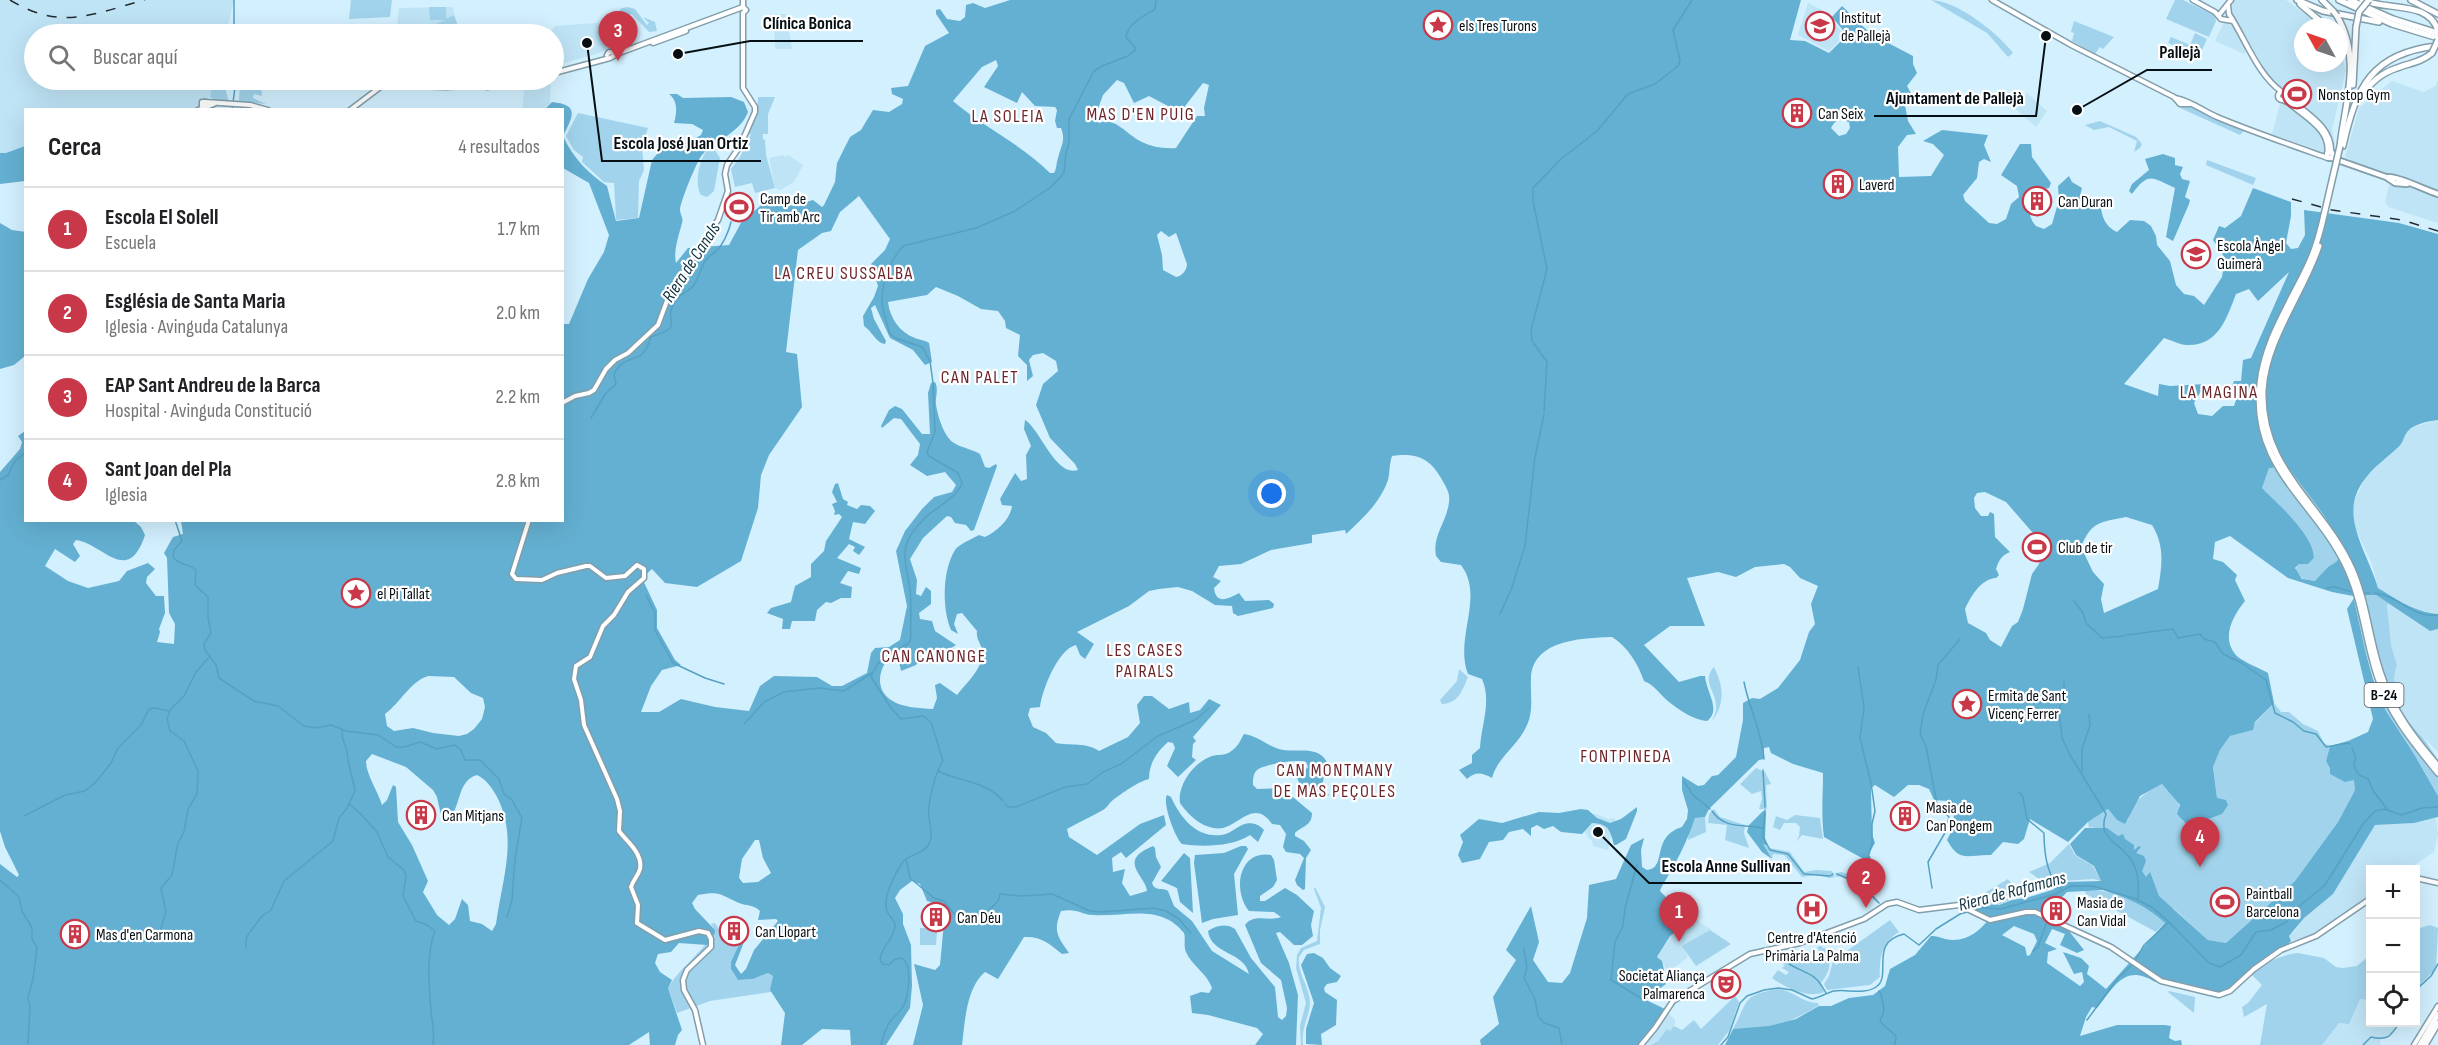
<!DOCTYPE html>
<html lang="es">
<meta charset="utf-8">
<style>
body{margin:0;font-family:"Sofia Sans Condensed",sans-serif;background:#f2f2f2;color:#202124}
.controls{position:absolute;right:18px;bottom:18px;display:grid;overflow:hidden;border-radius:0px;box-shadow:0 6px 24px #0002}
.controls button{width:54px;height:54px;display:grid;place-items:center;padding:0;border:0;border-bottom:2px solid #e0e0e0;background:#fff;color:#202124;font:30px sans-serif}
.compass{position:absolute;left:2294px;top:18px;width:54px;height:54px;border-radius:50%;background:#fff;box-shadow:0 6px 24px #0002;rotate:310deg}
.you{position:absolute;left:1272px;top:494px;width:21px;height:21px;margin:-15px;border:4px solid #fff;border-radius:50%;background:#1a73e8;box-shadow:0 0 0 9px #1a73e833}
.badge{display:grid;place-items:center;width:39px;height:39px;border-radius:50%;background:#c83849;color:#fff;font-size:20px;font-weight:700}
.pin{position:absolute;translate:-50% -50px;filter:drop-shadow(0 2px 3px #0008)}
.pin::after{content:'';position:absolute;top:32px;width:21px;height:18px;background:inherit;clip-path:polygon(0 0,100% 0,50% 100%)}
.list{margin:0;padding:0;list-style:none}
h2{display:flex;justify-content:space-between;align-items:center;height:78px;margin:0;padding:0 24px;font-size:26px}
h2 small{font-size:20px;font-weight:400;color:#757577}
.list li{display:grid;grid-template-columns:39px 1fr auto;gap:18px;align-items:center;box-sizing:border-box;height:84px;padding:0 24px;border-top:2px solid #e0e0e0}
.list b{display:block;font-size:22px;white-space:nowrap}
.list p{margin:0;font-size:20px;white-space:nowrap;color:#757577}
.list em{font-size:20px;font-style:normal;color:#757577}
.icon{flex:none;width:33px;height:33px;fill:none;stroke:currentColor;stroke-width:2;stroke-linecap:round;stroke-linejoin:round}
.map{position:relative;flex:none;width:2438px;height:1045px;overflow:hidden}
.search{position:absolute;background:#fff;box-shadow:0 6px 24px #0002;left:24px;top:24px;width:540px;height:66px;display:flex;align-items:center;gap:15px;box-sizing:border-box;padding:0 21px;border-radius:33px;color:#757577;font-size:22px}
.panel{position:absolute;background:#fff;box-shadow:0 6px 24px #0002;left:24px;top:108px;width:540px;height:414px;border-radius:0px}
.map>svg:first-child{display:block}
.built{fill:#bfe4f6}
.green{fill:#a1d4ec}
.forest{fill:#64b0d2;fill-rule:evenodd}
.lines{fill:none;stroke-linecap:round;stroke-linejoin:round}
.stream{stroke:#55a1c3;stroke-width:1.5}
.secondary-casing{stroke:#839eab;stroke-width:7}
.primary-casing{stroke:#839eab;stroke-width:8}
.highway-casing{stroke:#839eab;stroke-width:8}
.secondary{stroke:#fff;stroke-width:4}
.primary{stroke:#fff;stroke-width:4.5}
.highway{stroke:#fff;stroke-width:5}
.rail{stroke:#212c32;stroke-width:1.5;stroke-dasharray:10 10;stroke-linecap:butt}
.highway-bridge-casing{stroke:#839eab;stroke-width:8;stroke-linecap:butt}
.highway-bridge{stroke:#fff;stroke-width:5}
.labels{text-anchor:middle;stroke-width:4.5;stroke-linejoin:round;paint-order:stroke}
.shield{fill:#fff;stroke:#51575a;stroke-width:1.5}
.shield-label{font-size:15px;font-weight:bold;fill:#060f14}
.poi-label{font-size:16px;fill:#060f14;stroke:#fff;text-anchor:start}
.neighbourhood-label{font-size:18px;letter-spacing:1.5px;fill:#6c252b;stroke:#fff}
.water-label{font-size:18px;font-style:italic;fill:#103443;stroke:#fff}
.leader{fill:none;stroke:#060f14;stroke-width:2}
.callout-dot{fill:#060f14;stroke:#fff;stroke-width:2}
.callout-label{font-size:18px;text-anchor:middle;font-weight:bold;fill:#060f14;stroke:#fff;stroke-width:4.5;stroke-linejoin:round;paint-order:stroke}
</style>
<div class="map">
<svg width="2438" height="1045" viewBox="0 0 2438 1045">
<rect width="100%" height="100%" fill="#d3f0fe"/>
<g class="built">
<path d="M0,0H234L226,34H34V80H214L206,109L26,110L25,146L6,153H0Z"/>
<path d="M2235,0H2286L2312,18L2321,27H2303V63H2339V51L2341,54L2346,70L2332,130L2335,144L2333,152H2322L2272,134L2282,97L2281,90L2267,74L2232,15L2230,10Z"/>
<path d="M1808,3L1820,9L1845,35L1829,51L1798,35Z"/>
<path d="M453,7L454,15L435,26L413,34H396L399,8Z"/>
<path d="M774,14H786L792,49H775Z"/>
<path d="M2225,20L2233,27L2246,50L2244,54L2215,41Z"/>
<path d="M609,22L608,37L605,39L608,43L606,51L554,66V34H549L555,26Z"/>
<path d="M544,80H551L550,103L544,109L522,110L525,83Z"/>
<path d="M2392,81L2424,92L2435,86L2438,81V223L2388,207L2385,201L2390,182L2345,157L2359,108Z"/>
<path d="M2027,93L2047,111L2036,127L2012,106Z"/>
<path d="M783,155L786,157L788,155L803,165L794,182L780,190L775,188L769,158Z"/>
<path d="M2438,420V614L2422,612L2411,608L2378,588L2372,564L2356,530L2352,505L2365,479L2408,431L2416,426Z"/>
<path d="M2389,604L2430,631L2438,629V752L2411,725L2398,705L2394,677L2397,665L2391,645L2387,605Z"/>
<path d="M1587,814H1596L1608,819L1615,818L1617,830L1610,838L1608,850L1593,846L1592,840L1589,839L1582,826Z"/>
<path d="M2436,818L2438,834L2434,852L2409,869L2370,870V896L2309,937L2291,941L2289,936L2294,932L2303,918L2333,894L2375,825L2414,823Z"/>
<path d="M1696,917L1699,922L1711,929L1684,947L1688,957L1675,967L1667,970L1658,957L1670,936Z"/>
<path d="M2361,997H2370V1022L2399,1023L2392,1032L2380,1040L2381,1045H2318Z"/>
<path d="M1666,1012L1675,1019V1024L1670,1031L1667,1029L1658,1041L1647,1045L1645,1043Z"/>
</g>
<g class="green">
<path d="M351,0H392L390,17L349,19Z"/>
<path d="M1931,0C1956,0 1998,33 2013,53L2008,57L1987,33Z"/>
<path d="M2175,0H2183L2214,15L2216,21L2209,37L2166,19Z"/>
<path d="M429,7H446V19L454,15L458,26L438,34H413L445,20H430Z"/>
<path d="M628,7L635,9L647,25L649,23L643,17L655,22L657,31L649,32L632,14L619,15L613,46L616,14L622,8Z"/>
<path d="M2074,21L2114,37L2103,49L2100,47L2095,54L2072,41L2074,33L2071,32Z"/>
<path d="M2195,33L2207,39L2202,50L2194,47L2191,53L2168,43L2171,37L2190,45Z"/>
<path d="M213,80H226V92L229,101L214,100L210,97Z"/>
<path d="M240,80H260L262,96L254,94L253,98L266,104L239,101Z"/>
<path d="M758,97H775L768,114V134H763V139L765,140L766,155L775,188L755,193L752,183L735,187L731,169L740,157L751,134L747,135L757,115Z"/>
<path d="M2185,106H2188L2244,131L2240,135L2180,108Z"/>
<path d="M578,113L648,128L642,147L644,170L639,181L638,218L616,220L614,183L604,182L582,162L583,157L574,150L566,136Z"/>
<path d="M2100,121L2136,137L2142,144L2140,148L2134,152L2137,141L2109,127L2094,130L2085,125Z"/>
<path d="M708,150H715L720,158L714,191L707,197L701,195C694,186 699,157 708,150Z"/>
<path d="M2207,160L2256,178L2253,185L2206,165Z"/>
<path d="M2287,466L2323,514L2345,550L2335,564L2328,567L2317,581L2304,580L2295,570L2299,563L2308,564L2314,558C2314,535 2278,504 2262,488L2269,467Z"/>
<path d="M2359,595H2376L2389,604L2387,605L2391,645L2397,665L2394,677L2398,705L2405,718L2424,739L2438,760V796L2414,754L2386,711L2365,650L2354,598Z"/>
<path d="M1714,667C1723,685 1726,703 1712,721C1714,716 1717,711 1716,706C1716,691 1701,681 1714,667Z"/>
<path d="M1459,669L1468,677C1462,691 1459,703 1442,704L1440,700L1457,681Z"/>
<path d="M2274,703L2281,712H2289L2303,724L2318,731L2324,743L2330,746L2326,761L2355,780V790L2338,822L2295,881L2226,943L2208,940L2173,908L2167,914L2093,827L2089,828L2088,822L2108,809L2117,820H2128C2131,800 2146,793 2162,784C2176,798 2180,801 2182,820L2188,825L2217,798L2213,766L2220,750L2230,736L2252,730L2255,723Z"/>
<path d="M1756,768L1765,772L1771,784L1766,785L1767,809H1759L1762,799L1761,791L1752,794L1740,784Z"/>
<path d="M1714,809L1720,817L1745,825L1744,833L1749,848L1725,840L1727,825L1708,823L1709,814Z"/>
<path d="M1795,815L1820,818L1823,839L1802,835L1796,842L1799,836L1800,827L1796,823H1784L1780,830L1773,827L1776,816L1787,820Z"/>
<path d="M1705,817L1706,832L1688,840L1689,828L1695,818Z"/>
<path d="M1762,843L1770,848L1790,852L1804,872L1816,870L1832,871L1835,877L1830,878L1816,875L1802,877L1784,855L1773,854L1772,859Z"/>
<path d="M2069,844L2075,855L2093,866L2101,881L2093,879L2063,881L2046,891L2039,879L2029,872L2050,863Z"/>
<path d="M1842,872L1864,883L1879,904L1871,897L1863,903L1864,899L1859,886L1841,876L1836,877L1835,873Z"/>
<path d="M2008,879L2023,898L2012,899L1998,905L1987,903L1971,907L1967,905L1968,903Z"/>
<path d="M1315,887L1325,907L1320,930V944L1304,950L1299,957C1297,974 1310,987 1310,1003C1309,1018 1301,1028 1303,1045H1301L1300,1026L1306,1003L1296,968L1297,955L1301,948L1317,941L1321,908L1314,889Z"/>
<path d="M2084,890C2115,889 2143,902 2165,923L2156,932L2086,894Z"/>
<path d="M1890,920L1899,932C1882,942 1879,958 1880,977L1870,985L1827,990L1824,984L1829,976L1833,961L1836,965L1848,953L1847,951Z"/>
<path d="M715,923L726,941L739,942L731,969L738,980L753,979L768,973L773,976L771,992L710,1001L677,1013L668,988C680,967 702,954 715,930L711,924Z"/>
<path d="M2430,925L2438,928L2436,968L2416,990V935L2420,928Z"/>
<path d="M920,928H935L937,932L936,945H920Z"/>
<path d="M1710,930L1731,944L1696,966L1682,946Z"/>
<path d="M1821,946L1823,948H1825C1832,962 1831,970 1821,983L1824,992C1808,999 1786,988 1772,978L1778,970L1786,975L1789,972L1782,968L1785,965L1783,964L1789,960L1792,963L1801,959L1803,955L1805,957L1812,952L1817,958L1821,954L1817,947Z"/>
<path d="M2298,953L2324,958L2336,967L2343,968L2357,966L2370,955V1000L2360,999L2349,1024L2339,1023L2322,1045H2260L2267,1004L2244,1017L2242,1007L2248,1003L2262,985L2251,974C2263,964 2282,954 2298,953Z"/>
<path d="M1777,989C1793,990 1802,1003 1818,1003L1819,1005C1795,1021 1762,1033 1733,1029C1749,1000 1741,996 1777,989Z"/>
<path d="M2169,991L2195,997L2194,1013L2168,992Z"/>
<path d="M1735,996L1739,1002L1729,1031L1718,1045H1650L1658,1041L1667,1029L1670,1031L1674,1026L1682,1030L1694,1020L1701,1029Z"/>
</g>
<g class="forest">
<path d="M1010,0H1801L1790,40L1805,41L1829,53L1847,35L1832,17L1842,6L1871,34L1913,56V64L1917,73L1907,86L1913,97L1905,105L1908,121L1916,134L1907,135L1898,147L1899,177L1931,176L1944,155L1933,144L1923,141L1942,130L1988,135L1984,145L1991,162L1984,159L1979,162L1977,178L1963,195L1965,201L1989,223L1997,224L2006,219L2011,204L2019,197L2017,186L2001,175L2020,144H2031L2032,157L2051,183L2049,188C2046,189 2042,188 2039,190C2024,195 2028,218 2036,226L2044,229L2052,224L2059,200L2058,186L2069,176L2072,182L2082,188L2080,196L2100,202C2102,215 2103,225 2117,232L2130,220L2144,221L2151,226L2156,236L2157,245L2170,261L2176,285L2184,294L2194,296L2204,305L2222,277L2225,258L2213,240L2219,226L2225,228L2241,216L2253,188L2291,202V216L2286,243L2291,249L2298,248L2305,235L2304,210L2399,223L2438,234V420C2429,421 2414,424 2408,431C2402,438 2405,442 2395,450C2385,459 2373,468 2365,479C2337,514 2367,550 2378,588C2398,600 2414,612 2438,614V629L2430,631L2376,595H2359L2354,599L2365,650L2373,679L2386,711L2414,754L2438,796V817L2414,823L2375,825L2333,894L2304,918L2289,936L2291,941L2288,944L2249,970L2230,989L2224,992L2216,993L2158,980L2155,982C2124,962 2113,989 2097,1008L2092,1007L2086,1017L2080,1036L2117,1025H2165L2171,1026L2169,1038L2175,1041L2181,1040L2182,1045H1725L1733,1029L1769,1026L1796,1019L1819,1006H1831L1849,998L1873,995L1885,986L1890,969L1915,955L1931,936C1937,936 1939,937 1945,939C1965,943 1978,933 1990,918L1970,907L1987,904L1999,905L2012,900L2026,898L2052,890L2065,882L2101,881L2094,866L2076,855L2070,844L2085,828H2107L2118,836L2123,834L2125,839L2134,845V850L2139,846L2141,847L2136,853L2144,856L2146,861L2142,871L2146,877L2150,872L2159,896L2180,915L2208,940L2226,943L2295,881L2338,822L2355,790L2354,780L2345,782L2330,774V768L2326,761L2330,746L2348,741L2368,732L2373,719L2347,609L2354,598L2353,596L2332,592L2288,578L2230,536L2215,542L2213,559L2223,562L2237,575L2235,580L2245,601C2232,617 2220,640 2238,657C2246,663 2259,668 2268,673L2274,703L2255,722L2253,730L2230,736L2220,750L2213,767L2217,798L2226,800L2228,805L2222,814L2188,826L2177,814L2180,805L2162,784L2140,796L2125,824L2117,820L2108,809L2088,822L2068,842L2030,819L2024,839L2018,844L2003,842L1991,855C1969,854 1960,864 1947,840C1955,825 1957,816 1948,801L1934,800L1929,789L1919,785H1908L1894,797L1875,785L1871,788V792L1872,834L1875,843L1868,855L1871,857L1869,862L1824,837C1821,815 1823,795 1823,773L1793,764L1771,753L1769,747L1764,748V759L1759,760L1709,809L1705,817L1695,818C1687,842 1675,865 1661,888L1660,891L1666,897L1674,899L1678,892L1682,893L1683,903L1693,912H1697L1685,926L1670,936L1657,957L1662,961L1664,970L1659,973L1666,984L1659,989L1661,993L1650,995L1646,1000L1665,1009L1647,1036L1638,1045H1481L1480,1040L1499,1024L1493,997L1516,960L1506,950L1531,906L1539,942L1533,960L1548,982L1562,983L1570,973L1587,918L1589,885L1616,879L1631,845L1644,838L1641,850L1642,867L1647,870C1668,868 1650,837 1682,827L1687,819L1688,810L1682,790V776L1698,786L1704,785L1712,776L1718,775L1736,757L1743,720V703L1752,698L1760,699L1778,688L1800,660L1809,632L1815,624L1811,604L1818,586L1800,578L1790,567L1784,564L1755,567L1736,577L1718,572L1687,578L1705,626H1670L1644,645L1679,682L1700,676H1705C1706,692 1722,710 1707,721C1694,720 1679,710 1669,702C1659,694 1656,686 1644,681C1638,664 1628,647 1612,637C1581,638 1532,640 1531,679C1530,695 1534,710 1527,725C1518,746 1498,756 1492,778C1482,773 1476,771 1467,779L1459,770L1472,763V755L1480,748C1481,726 1492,701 1482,679L1468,674C1454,638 1485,597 1461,565L1441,562L1436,556C1432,535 1447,522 1449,502C1450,495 1448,491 1445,485C1432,460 1420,452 1392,456C1389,465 1390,472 1388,480C1380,503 1363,518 1346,534L1345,530L1312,535V543L1271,550L1241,564L1219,566L1213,577L1221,581L1214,588C1216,605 1228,599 1239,593L1245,601L1269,600L1274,604L1273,608L1238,616L1233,613L1232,606L1215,605L1192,591L1178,587L1159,589L1149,591L1129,606L1077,632L1094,644L1085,659L1080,655L1076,645C1058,649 1042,690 1040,707L1030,708L1028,715L1033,727L1046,733L1056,743C1070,746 1087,742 1099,751L1128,737L1140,723L1137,705L1144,696H1152L1169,709L1189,702L1190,713L1200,710L1209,699L1221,705L1193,737L1196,741L1193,744L1192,757L1196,760L1178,777L1167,766L1175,748L1173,743L1168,742C1157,752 1149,763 1149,779C1139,781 1121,794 1113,800C1109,803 1107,808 1103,810C1092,816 1078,823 1067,829L1069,837L1097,855L1140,824L1164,815L1166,825L1126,858L1121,852L1112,858L1113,872L1125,869L1122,883L1130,896L1147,891C1146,876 1116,861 1153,846L1155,848L1156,857L1161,867L1152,883C1155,892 1163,887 1168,891L1174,906L1192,921L1212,951L1249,974C1244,951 1211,955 1208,931C1216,925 1227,923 1235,929L1251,958L1275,987L1278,1017L1282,1020L1286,1016L1287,1008L1281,980L1261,963L1245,925C1254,913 1269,922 1281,917L1274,912L1249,911C1232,891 1239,849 1271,855L1274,860L1277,880L1273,887L1260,896V901H1265L1285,888L1297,895L1314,911L1311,925L1313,936L1302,945H1294L1280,932L1276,933L1289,963L1298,995L1296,1045H1255L1263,1034L1257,1028L1208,1015L1192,1013L1190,996L1201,992L1209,993L1212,988C1207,973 1192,966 1186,952C1183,945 1186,939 1184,933C1160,903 1127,917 1093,915C1079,914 1078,908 1061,911C1053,931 1057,936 1069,953L1062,954C1050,944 1041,936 1024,937L998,979L985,972C966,988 965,1022 962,1045H913L923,1005L914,964L935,970L940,965L945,912L940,905L927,901L920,884L912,881L900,890L895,898L903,914V924L911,945L912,986L910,1008L886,1045H851L850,1030L822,1029L802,1045H781L785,1013L770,990L773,976L768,973L753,979L738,980L731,969V962L741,940L744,942L735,965L741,974L746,969L754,950L778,921L776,919L758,920L760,911C754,905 749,906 742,904C721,896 722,890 698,895L692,903L695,909L715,930V933L707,945L679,943L671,952L658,954L655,963L660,972L672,980L668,988L682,1030L678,1035L675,1045H650L649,1032L629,1045H0V864L17,877L19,875L5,847L0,831V472L20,449L22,442L18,436L25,431L26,520L134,521L141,527L145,535C128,587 102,543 76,540L73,544L80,556L75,562L55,549L45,566L68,581L88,588L119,581L127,571L148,563L155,569L147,577L146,583L156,596H164L165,613L159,629L160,632L157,642L174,644L175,624L169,613L167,558L164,553L173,537L183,534L181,521L562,520L563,324H569L588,279L604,252L609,235L589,183L563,168L562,110L545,109L552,102C580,105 573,116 563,136C573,158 588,173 607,186L616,221L639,218L652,160L669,140L673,138L689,142L701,135L703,130L692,124L674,123C677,112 678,101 669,94H677L683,98L731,97L744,102L748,112C740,133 717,139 702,155C697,161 680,202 680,210C680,215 684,218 682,223C679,235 673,251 676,263L688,248L729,245L742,221L770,198L793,206L813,200L822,207L824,205L835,182L837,163L850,137L861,130L873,110L889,112L902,104L903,99L892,94L891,88L908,86L925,46L949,33L936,14V10L940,9L947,19L960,21L965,17L966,5L973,3L985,8ZM996,60L998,66L984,87L1017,103L1022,92L1035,106L1055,107L1057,110L1055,121L1057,128H1061C1066,141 1061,145 1058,158C1056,164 1057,168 1054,173H1050C1021,144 983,127 953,101L982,67ZM1117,80L1124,83L1134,103L1149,96L1168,106L1182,110L1203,83L1209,85L1204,108L1205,116H1197L1176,148C1164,149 1152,147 1142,142C1127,135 1115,116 1099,123L1095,117L1103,95ZM1839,119L1849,122L1850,128L1846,134L1839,136L1831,128L1834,123ZM859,196L890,239L885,250L871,264L878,286L874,297L863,316L864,326C872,331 876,343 885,344L886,341L874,319L871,308L875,305L890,338L913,350L925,365L932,362L929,343C925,340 920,340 915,338C899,332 890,318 888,302L927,295L936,287L958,296L981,309L998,311L1005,321L1006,328L1020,335L1018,356L1027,365V381L1033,376L1029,360L1033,355L1043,353L1056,361L1058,371L1043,384L1036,405L1050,438L1075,464L1078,470C1055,477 1041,430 1025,420L1024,429L1031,446L1026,455L1027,479L1021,481L1015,473L1000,499L1002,505L1012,506C1010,520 997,531 985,537L979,535C972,539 959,544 955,550C942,571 942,609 951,630L958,634L954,624L957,614L962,613L977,631C976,639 980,642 982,649C985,667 967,682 957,695L940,683L935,685L937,698L933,709C920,708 903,708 891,700C871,687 881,659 899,650L907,652L899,662L901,671L916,665L927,651L951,648L956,645L935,631L932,621L920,619L919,613L931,604V591L926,587L921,596L916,594L917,580L910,559L923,538L947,516L951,517L955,523L966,525L971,531L974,530L997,466L996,464L989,468L985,467L980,454C972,449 962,448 954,443C944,437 938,417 936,405C935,397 939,390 935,382L931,383L928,393L930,434H922L902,409L895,406L889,410L881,426L882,428L894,418L901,419L920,444L918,455L910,465L927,476L945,472L956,485L952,492L934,497L922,509L905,531L896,551L907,606L900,640L889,647L875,648L871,653L867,673L842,686H832L817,677L774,676L760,686L749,711L715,707L681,699L659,712H641L651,686L662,670L681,665L675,660L657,628V610L642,578L652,569L665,583L697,587L741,561L758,508L761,475L769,455L802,407L797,354L786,352L798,250L822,233L831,231L840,212ZM1161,231L1169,237L1176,233C1177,235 1185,259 1187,264C1187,270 1182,276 1176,277L1163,270L1162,255L1157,235ZM2289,272L2251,358L2243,360L2241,381H2234L2229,394L2236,400L2234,406H2223L2212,416L2198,414L2194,403L2205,384L2170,386L2159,384L2158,396L2124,384L2164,338C2171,340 2180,345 2187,345C2219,346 2227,317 2236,294L2249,289L2258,301ZM2287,466L2323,514L2345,550L2336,562L2328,567L2315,581L2302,579L2295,568L2299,564H2308L2314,558C2314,535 2278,504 2262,488L2269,468ZM1985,492L2006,502L2039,540L2041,554L2039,564L2032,574L2023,609L2018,622L2012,626L2001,647L1990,640L1986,633L1968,623L1965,609C1971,596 1981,579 1996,578L1999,575L1996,569C1999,560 2001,556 2010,552L1995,537L1994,514L1990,512L1988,516H1981L1975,508L1974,498L1977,493ZM2126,517L2152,525C2165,546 2162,566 2158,589L2104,613L2101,599L2104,584L2093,572L2081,547C2091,522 2100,522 2126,517ZM428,676L454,677L471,693L483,698L485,707L482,719L474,729L467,734L459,736L433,733L413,728L394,731L387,726L385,714C400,703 411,681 428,676ZM372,754L406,767L433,790L437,797L441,815L447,821C462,808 456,781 477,775C486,779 491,787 496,795C519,837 502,879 496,924L492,931L482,924L470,921L468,905L462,899L455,919L449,925L437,915L423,892L428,881L412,845L398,822L396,787L393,785L387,800L382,805C378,791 366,775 366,761ZM755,840H759L763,858L771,873L758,882L743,883L739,878L742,859ZM2103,890C2127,898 2146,905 2165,923L2106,989L2087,974L2089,966L2081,958L2063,952L2074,974L2082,972L2084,982L2080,986L2047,963L2048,952L2057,949L2045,943L2052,929L2065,934L2060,945L2077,953L2084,950L2069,931L2045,918L2048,912L2067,892ZM2014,926L2034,934L2037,941L2030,955L2027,956L2025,947L2002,935Z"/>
<path d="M25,146V181L0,184V153H6Z"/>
<path d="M2163,154L2175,158V165L2183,167L2180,174L2182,179L2190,181L2185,197L2190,200L2189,204L2173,241L2166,237L2175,188C2152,178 2149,171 2132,194L2129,191L2132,184L2149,170L2145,159Z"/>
<path d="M0,223L12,230L26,232L25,356L14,365L0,369Z"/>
<path d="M838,483L843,499L848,502L847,505L857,509L861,505L870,506L875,511L865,524L853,522L849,539L865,547L859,555L853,551L855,547L849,544L837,558L861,568L859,574L848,571L840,583L852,587L851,598H841L831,603L826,602L817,610L815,621H792L790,629H782L783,619L767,613L771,608L791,602L795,586L811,577V564L824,551L826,541L842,517L839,514L834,515L835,511L832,504L837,502L832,492L835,484Z"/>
<path d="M1244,734C1258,736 1266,745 1279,749C1294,754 1317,744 1327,762L1322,786L1329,795L1322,799C1310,797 1301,789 1297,778L1308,767L1306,762C1299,759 1264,764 1257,770C1253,774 1253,779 1253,785L1257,789L1282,788L1312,813C1312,826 1302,826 1295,833V836L1304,841L1311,850L1306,858L1305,889L1303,890L1297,885L1295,880L1304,858L1300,854L1286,852L1283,847L1286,834L1280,825L1272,824C1255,799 1240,824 1223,828C1205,831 1189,816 1180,803C1177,785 1194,762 1212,756C1219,754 1224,756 1230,752C1238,747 1240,741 1244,734Z"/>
<path d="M1167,795L1171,797C1180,817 1196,838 1221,835C1230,834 1235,828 1242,825C1250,821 1259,824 1264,830L1258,842L1250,835C1232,847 1202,847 1182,844C1175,838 1162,802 1167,795Z"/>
<path d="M1637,807V811L1626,839L1616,845H1614C1610,830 1609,824 1592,823L1582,834L1561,832L1553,826L1544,829L1537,825L1531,828V836L1523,829L1509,832L1503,840L1489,842L1480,859L1462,863L1458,855L1463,842L1460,835L1479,819L1502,823L1539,812L1559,813L1581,809L1588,810L1597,818L1610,823L1621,819Z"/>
<path d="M1763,811L1766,812L1765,838L1768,846L1763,844L1772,859L1762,852L1747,832L1749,825Z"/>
<path d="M1241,846H1246L1248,849L1234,874L1238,915L1213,919L1202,923L1194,863L1195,855L1224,853Z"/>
<path d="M1184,853L1190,858L1193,913L1180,902L1177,888L1161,881Z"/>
<path d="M1314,953L1323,958L1330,968L1341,976L1337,982L1327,984L1324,988L1325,992L1337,1000L1336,1025L1321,1034L1322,1045L1306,1044V1029L1314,1003L1301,965L1307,954Z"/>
</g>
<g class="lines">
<g class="stream">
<path d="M234,34V0"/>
<path d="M232,110L236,80"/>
<path d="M1544,411L1547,362L1532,341L1531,330L1547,269L1533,201V188L1561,159L1597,131L1628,94L1655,84L1678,66L1680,60L1673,30L1692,0"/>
<path d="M591,418L606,393L616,384L614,374C627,349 641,370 651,337C687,325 663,323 673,305C681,291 688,293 693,286C699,279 700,268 706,260C709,256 712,255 716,251C723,245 729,231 731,222"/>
<path d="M0,480L8,475L15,461L26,452"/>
<path d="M175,520L182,541L174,550L173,557C179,566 189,563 196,570L195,585L208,597V617L211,633L204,644L205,650L216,665L219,678L254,701L278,706L304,726L315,728L331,725L346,731L378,735L396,747H404L420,742L437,749L455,745L461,750L465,760H480L499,779L504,794L512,800L522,818L515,859L512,900L507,917"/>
<path d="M2327,588L2335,587L2352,592"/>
<path d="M2363,593H2369"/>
<path d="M2375,593C2398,595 2413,619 2438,615"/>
<path d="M646,595L655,613V630L673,663L705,678L724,684"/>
<path d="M2074,601L2083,613L2086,623L2102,638L2124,636"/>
<path d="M1500,614L1511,590L1525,546L1535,457L1544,415"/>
<path d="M2126,635L2173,629L2178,638L2200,634L2204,639L2215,642L2223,654L2242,663L2266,680L2275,713L2293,722L2304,731L2316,734L2326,747L2348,743L2350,744"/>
<path d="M1858,667L1864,707L1860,738L1871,783L1875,811L1872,824V844L1862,877V885"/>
<path d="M1744,682C1749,708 1762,732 1764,759"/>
<path d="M2064,682V691L2059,711L2062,738L2070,755L2106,814C2096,841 2122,842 2133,863C2139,874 2139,888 2138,900"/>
<path d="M744,724L764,702L784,692L819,688L844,691L872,673"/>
<path d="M2352,748L2356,758L2354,764C2355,773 2360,776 2368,779L2374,792L2387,809"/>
<path d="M1763,770L1765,807"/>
<path d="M938,771C959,782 987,781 1003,801"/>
<path d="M2082,772V749L2090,725L2089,714"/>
<path d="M1684,781L1693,795L1710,809"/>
<path d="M2019,792L2023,797L2027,819L2044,833C2044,852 2046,876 2061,889"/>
<path d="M349,804L360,813L377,832L388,857L404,870L406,876L403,896L416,921L427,925L435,931C426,954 429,986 431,1011C432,1022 435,1034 433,1045"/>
<path d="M1005,804L1008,807H1016L1065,787L1087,784L1103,772L1121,764L1158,736L1195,720L1209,708"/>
<path d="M1765,810L1763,837L1770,850L1788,854L1804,874L1830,876L1833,874"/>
<path d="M1712,811C1725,830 1745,824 1763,828"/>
<path d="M24,816L65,795L85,791L95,783L111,763L118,748L141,725L149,709L155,708L169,711L184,696L196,672L210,656"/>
<path d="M906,859L910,878L934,898L944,901L959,920L966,924H976L998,901L1000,894L1022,896L1052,894L1090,911L1102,912L1154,908L1166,911L1179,919L1191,933"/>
<path d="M1637,865L1625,908L1623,926L1615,942L1611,980L1644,1000"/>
<path d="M1837,874L1862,885L1879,903"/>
<path d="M0,880L19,897L22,911L32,928V939L37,947L33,979L28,997L30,1007L28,1045"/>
<path d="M1932,888L1928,862L1946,831L1949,817L1937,804L1926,746L1920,734L1923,714L1936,680L1938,665L1960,639"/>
<path d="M2050,896V916"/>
<path d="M160,931L166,912L161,888L172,875L178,843L184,832L188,809L197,794L198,771L184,741L170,731L167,718L170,711"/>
<path d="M246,948V938L250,932L262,916L271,910L284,881L333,841L339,818L347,808L355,791C353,778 348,766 347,752C347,745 341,743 342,729"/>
<path d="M1524,948L1527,968L1524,978L1535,999L1538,1016L1544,1023L1559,1028L1562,1045"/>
<path d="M2033,951L2038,947L2047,921"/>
<path d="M2135,961L2144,945L2169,922"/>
<path d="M1789,964C1809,976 1814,971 1826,993"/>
<path d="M2416,990L2431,976L2438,964"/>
<path d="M1879,991C1882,995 1885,1009 1883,1014C1882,1017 1880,1019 1880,1022L1896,1036L1895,1045"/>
<path d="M2087,1020L2118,978L2132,965"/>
<path d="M881,1045C883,1037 887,1025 892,1019C896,1015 900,1012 902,1008C909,998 913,966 902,958L895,959L889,965L883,964L880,960C881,946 893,941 895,927C896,920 889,917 887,911C882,898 895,874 902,863C910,852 925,856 930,841C933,833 930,826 929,818C927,804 935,773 943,761L931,722L923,716L901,719L891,708L871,677C880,654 891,654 909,643L911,637C910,622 912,605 910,590C905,556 897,545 925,518C937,506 956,499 962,483L958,473L929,456L927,452L935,432L933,383L930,361L922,347L895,338L889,332C888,323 884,318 883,309C879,288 889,262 903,246L976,228L1015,211L1051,187L1064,173L1066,153L1069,144V119L1094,71L1102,66L1128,56L1136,49L1126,37C1128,23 1144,16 1155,9L1156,0"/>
<path d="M1721,1045L1728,1037L1740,1003L1747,996L1764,990L1778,988L1792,990L1812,999C1819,998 1826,993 1834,991C1847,989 1864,995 1876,987C1893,976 1868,942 1904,934L1919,945L1936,929L1960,914L1982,908L2001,909L2055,894L2071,886H2093L2136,899L2153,908L2169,922L2209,963L2220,967L2241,955L2256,932L2271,930L2286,922L2297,908L2325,885L2363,824L2375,811L2384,809L2402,815L2422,808L2438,807"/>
<path d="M2363,1045L2371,1037C2388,1041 2391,1036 2400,1022"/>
</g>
<g class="secondary-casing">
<g id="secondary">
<path d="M1992,0L2073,46L2174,97L2180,104H2189"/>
<path d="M2193,0L2215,12L2221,19L2233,21"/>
<path d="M2228,5L2229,14C2246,40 2257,74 2282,92"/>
<path d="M2219,15L2231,0"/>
<path d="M653,43L686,31"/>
<path d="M607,55L609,52L619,53"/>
<path d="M554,73L610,58L619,53L743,7"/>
<path d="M479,84L487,80L497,82L519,80"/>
<path d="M383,85L446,87L479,85L488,87L497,82"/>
<circle cx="2282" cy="96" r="4"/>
<path d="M2286,96C2304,112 2333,126 2331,153"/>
<path d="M2175,98C2189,100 2203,111 2217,117C2253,132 2291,145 2328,158"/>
<path d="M2283,100L2289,103C2305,117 2332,130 2327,155"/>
<path d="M202,102H205L206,105L202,106Z"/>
<path d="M205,102L250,105L268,110"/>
<path d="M198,110L214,104"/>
<path d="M350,110L383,85"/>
<path d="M562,403L575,396L589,393L594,390L606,369L615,360L628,353L658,325L671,290L718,220L728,191L725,174L727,165L740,146L755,112V107L743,88V13L746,10L743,7V0"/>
<path d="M529,520L512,574L516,579L542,580L557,573L586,566H590L606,578L625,576L637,565L644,569V578L628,592L614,615L603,626L590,657L576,666L574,679L581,700L584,725L617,799L620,811L619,831C627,842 643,853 640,869C638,876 633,880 631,887L638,905L637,923L665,940L699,931L708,933L711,939V947L687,970L683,980L684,990L695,1010L703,1045"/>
<path d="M2416,878L2438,883"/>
<path d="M1641,1045L1655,1028L1673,1001L1750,954L1800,943L1864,919L1887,904L1897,902L1919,910L1959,905L1990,920L2026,912H2035L2111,947L2161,981L2219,995L2230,991L2254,969L2281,950L2316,936L2370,899"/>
<path d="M2414,1045L2438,1006"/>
</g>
</g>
<g class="primary-casing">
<g id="primary">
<circle cx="2330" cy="155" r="3"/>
<path d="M2332,158L2386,177L2395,183L2407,184"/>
<path d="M2389,177C2400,177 2425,190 2438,194"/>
</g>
</g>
<g class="highway-casing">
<g id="highway">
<path d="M2297,0L2323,11L2379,22"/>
<path d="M2322,0L2333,11"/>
<path d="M2339,0L2392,24L2438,38"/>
<path d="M2350,0L2393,19L2438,33"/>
<path d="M2362,0C2387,11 2429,0 2438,31"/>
<path d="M2411,0L2438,14"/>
<path d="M2300,4L2327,27"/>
<path d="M2337,16C2362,58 2345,102 2340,146"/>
<path d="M2339,39L2348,52"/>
<path d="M2353,85L2356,27"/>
<path d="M2360,98C2369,84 2381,73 2397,68C2410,63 2422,62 2432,53"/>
<path d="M2343,146C2356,88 2371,53 2437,46"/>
<path d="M2324,215C2320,233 2315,251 2307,267C2289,305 2264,342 2260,384C2251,468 2314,500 2345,564C2363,600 2365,640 2378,678C2390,715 2414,743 2438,773"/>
<path d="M2319,246C2303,294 2266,339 2263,390C2260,470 2323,504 2352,569C2367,603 2369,640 2381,674C2392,710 2414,738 2438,766"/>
<path d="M2420,1045L2438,1014"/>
<path d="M2425,1045L2438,1023"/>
</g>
</g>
<use href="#secondary" class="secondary"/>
<use href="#primary" class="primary"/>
<use href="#highway" class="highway"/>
<g class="rail">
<path d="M10,0C61,31 92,14 145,0"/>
<path d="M2292,199L2332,210L2402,220L2438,231"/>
</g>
<g class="highway-bridge-casing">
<g id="highway-bridge">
<path d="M2333,11L2337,16"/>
<path d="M2356,27L2359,12L2369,0"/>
<path d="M2432,53L2438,40"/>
<path d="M2324,215L2340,146"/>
</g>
</g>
<use href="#highway-bridge" class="highway-bridge"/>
</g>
<defs>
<g id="sight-ring" transform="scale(1.5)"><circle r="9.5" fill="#fff" stroke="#c83849" stroke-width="1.5"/><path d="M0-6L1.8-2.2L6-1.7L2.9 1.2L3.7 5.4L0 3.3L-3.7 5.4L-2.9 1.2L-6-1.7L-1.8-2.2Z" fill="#c83849"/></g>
<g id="school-ring" transform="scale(1.5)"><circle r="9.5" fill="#fff" stroke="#c83849" stroke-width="1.5"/><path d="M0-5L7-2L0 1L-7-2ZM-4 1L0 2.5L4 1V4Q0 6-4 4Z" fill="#c83849"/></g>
<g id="stadium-ring" transform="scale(1.5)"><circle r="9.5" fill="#fff" stroke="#c83849" stroke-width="1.5"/><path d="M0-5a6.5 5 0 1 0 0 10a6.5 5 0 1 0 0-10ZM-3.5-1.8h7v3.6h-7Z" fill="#c83849"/></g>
<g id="building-ring" transform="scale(1.5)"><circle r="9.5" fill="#fff" stroke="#c83849" stroke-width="1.5"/><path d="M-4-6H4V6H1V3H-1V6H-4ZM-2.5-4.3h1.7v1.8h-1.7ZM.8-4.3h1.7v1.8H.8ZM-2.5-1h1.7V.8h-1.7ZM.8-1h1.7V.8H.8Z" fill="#c83849"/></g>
<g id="hospital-ring" transform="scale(1.5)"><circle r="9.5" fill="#fff" stroke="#c83849" stroke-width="1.5"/><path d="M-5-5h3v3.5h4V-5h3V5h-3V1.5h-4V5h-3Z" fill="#c83849"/></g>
<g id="theatre-ring" transform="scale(1.5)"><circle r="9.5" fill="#fff" stroke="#c83849" stroke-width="1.5"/><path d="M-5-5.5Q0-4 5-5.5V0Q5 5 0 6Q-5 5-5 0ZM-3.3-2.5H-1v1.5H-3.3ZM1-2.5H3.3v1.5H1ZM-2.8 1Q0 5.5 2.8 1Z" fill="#c83849"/></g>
</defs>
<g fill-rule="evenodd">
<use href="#sight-ring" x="1438" y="25"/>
<use href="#school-ring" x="1820" y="26"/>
<use href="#stadium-ring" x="2297" y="94"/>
<use href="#building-ring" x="1797" y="113"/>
<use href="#building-ring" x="1838" y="184"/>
<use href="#building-ring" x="2037" y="201"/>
<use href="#stadium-ring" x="739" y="207"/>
<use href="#school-ring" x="2196" y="254"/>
<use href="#stadium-ring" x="2037" y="547"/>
<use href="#sight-ring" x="356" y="593"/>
<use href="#sight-ring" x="1967" y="704"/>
<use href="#building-ring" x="421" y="815"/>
<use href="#building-ring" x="1905" y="816"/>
<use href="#stadium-ring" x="2225" y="902"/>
<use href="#hospital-ring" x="1812" y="909"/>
<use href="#building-ring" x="2056" y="911"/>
<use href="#building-ring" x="936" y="917"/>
<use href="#building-ring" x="734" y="931"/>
<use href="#building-ring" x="75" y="934"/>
<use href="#theatre-ring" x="1726" y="984"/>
</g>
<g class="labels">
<rect class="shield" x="2364.5" y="683" width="39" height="24" rx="4.5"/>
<g class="shield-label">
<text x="2384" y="700">B-24</text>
</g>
<g class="poi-label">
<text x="1841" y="23">Institut<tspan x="1841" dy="18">de Pallejà</tspan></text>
<text x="1459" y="31">els Tres Turons</text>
<text x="2318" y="100">Nonstop Gym</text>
<text x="1818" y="119">Can Seix</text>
<text x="1859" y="190">Laverd</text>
<text x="760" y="204">Camp de<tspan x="760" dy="18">Tir amb Arc</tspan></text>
<text x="2058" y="207">Can Duran</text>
<text x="2217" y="251">Escola Àngel<tspan x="2217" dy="18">Guimerà</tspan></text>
<text x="2058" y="553">Club de tir</text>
<text x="377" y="599">el Pi Tallat</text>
<text x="1988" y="701">Ermita de Sant<tspan x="1988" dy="18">Vicenç Ferrer</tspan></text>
<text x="1926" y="813">Masia de<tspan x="1926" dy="18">Can Pongem</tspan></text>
<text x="442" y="821">Can Mitjans</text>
<text x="2246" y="899">Paintball<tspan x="2246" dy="18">Barcelona</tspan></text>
<text x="2077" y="908">Masia de<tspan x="2077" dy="18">Can Vidal</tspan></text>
<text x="957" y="923">Can Déu</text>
<text x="755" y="937">Can Llopart</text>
<text x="96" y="940">Mas d'en Carmona</text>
<text x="1812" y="943" text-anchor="middle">Centre d'Atenció<tspan x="1812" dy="18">Primària La Palma</tspan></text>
<text x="1705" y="981" text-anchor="end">Societat Aliança<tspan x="1705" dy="18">Palmarenca</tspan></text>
</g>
<g class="neighbourhood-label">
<text x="1141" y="120">MAS D'EN PUIG</text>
<text x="1008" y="122">LA SOLEIA</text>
<text x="844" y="279">LA CREU SUSSALBA</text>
<text x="980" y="383">CAN PALET</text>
<text x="2219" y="398">LA MAGINA</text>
<text x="1145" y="656">LES CASES<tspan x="1145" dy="21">PAIRALS</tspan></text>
<text x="934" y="662">CAN CANONGE</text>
<text x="1626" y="762">FONTPINEDA</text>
<text x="1335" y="776">CAN MONTMANY<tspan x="1335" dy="21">DE MAS PEÇOLES</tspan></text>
</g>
<g class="water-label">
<text transform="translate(691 262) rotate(-57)" y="6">Riera de Canals</text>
<text transform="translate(2012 891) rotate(-15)" y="6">Riera de Rafamans</text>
</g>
</g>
<path class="leader" d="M678 54L750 41H863M2077 110L2147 70H2212M2046 36L2036 116H1874M587 43L602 161H761M1598 832L1649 883H1802"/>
<g class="callout-dot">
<circle cx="678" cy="54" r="6"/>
<circle cx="2077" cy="110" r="6"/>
<circle cx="2046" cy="36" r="6"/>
<circle cx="587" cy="43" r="6"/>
<circle cx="1598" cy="832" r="6"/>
</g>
<g class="callout-label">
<text x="807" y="29">Clínica Bonica</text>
<text x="2180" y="58">Pallejà</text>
<text x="1955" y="104">Ajuntament de Pallejà</text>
<text x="681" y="149">Escola José Juan Ortiz</text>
<text x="1726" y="872">Escola Anne Sullivan</text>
</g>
</svg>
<div class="controls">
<button>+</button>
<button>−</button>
<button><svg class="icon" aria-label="locate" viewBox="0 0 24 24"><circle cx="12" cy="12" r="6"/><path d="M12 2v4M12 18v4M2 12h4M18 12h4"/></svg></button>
</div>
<svg class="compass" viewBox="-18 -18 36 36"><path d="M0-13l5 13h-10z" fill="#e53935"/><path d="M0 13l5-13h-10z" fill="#757577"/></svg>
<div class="you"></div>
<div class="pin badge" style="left:1679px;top:942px">1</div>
<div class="pin badge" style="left:1866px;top:908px">2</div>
<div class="pin badge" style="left:618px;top:61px">3</div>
<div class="pin badge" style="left:2200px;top:867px">4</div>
<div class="search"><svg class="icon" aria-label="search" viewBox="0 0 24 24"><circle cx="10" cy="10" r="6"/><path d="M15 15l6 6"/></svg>Buscar aquí</div>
<section class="panel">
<h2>Cerca<small>4 resultados</small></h2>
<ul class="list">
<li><span class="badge">1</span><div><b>Escola El Solell</b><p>Escuela</p></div><em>1.7 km</em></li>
<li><span class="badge">2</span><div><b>Església de Santa Maria</b><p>Iglesia · Avinguda Catalunya</p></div><em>2.0 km</em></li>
<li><span class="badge">3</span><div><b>EAP Sant Andreu de la Barca</b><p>Hospital · Avinguda Constitució</p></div><em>2.2 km</em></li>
<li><span class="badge">4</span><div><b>Sant Joan del Pla</b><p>Iglesia</p></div><em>2.8 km</em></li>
</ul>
</section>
</div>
